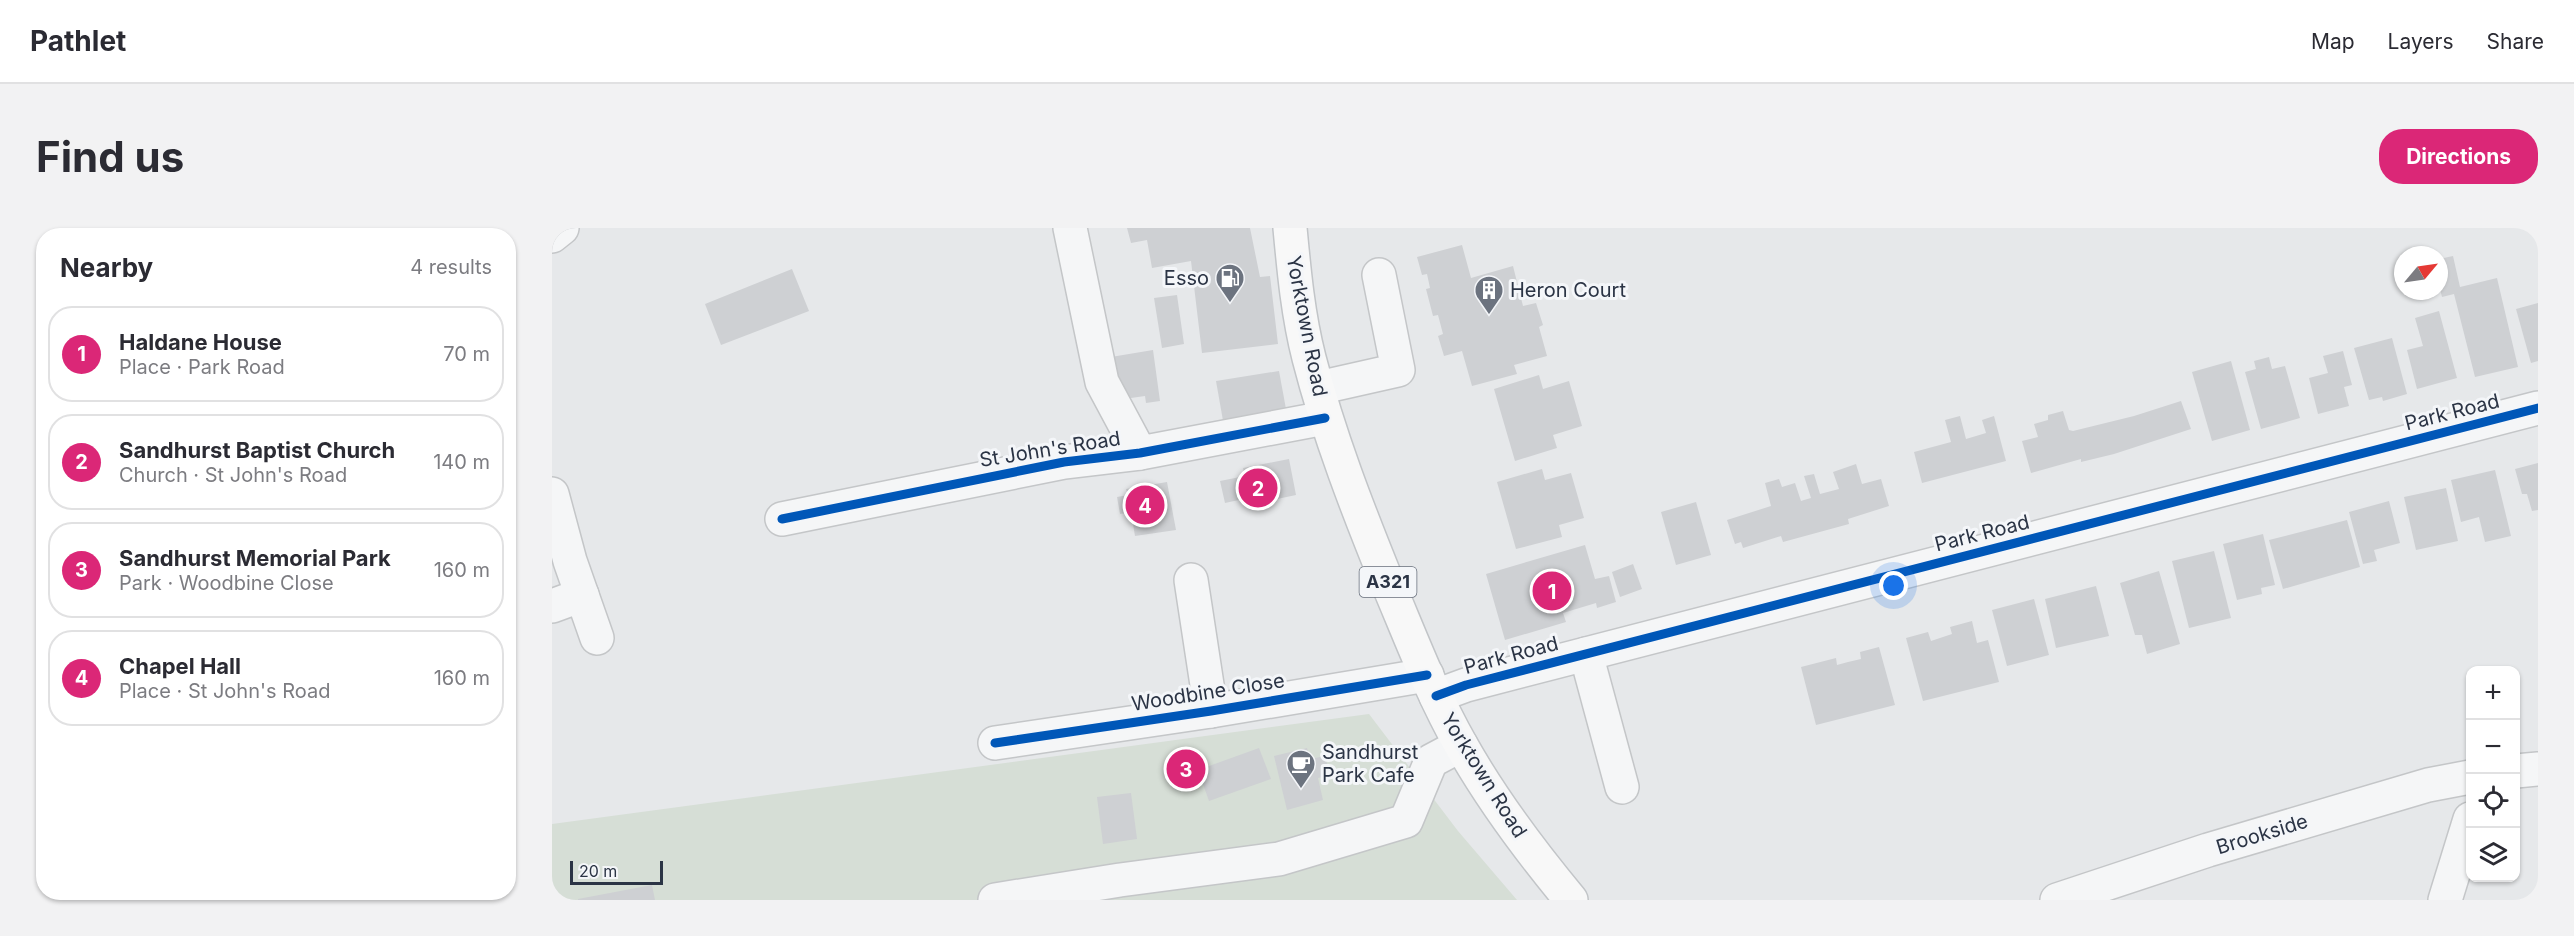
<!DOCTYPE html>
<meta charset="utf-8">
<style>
body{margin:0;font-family:Inter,sans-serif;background:#f2f2f3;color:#2b2b33}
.controls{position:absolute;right:18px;bottom:18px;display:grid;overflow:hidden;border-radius:12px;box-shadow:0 2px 4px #0004}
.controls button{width:54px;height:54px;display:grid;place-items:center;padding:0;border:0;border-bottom:2px solid #e1e1e2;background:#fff;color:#2b2b33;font:30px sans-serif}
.compass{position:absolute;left:1842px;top:18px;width:54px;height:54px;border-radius:50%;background:#fff;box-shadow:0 2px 4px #0004;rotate:61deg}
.scale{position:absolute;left:18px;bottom:15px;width:93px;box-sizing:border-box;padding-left:6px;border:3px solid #2b3445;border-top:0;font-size:16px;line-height:21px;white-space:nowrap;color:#2b3445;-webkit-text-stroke:4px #f4f6f9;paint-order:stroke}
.you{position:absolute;left:1342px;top:358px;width:21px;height:21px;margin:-15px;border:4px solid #fff;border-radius:50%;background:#1a73e8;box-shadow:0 0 0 9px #1a73e833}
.badge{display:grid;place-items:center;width:39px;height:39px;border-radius:50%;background:#db2777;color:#fff;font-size:20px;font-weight:700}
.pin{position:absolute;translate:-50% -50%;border:3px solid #fff;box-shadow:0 2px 6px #0006}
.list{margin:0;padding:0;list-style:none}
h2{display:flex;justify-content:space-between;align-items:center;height:78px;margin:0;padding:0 24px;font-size:26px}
h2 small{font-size:20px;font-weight:400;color:#7c7c81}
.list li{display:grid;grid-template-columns:39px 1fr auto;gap:18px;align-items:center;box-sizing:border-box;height:96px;margin:0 12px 12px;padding:0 12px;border:2px solid #e1e1e2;border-radius:24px}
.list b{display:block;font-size:22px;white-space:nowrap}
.list p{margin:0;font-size:20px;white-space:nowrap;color:#7c7c81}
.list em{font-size:20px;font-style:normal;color:#7c7c81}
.icon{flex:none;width:33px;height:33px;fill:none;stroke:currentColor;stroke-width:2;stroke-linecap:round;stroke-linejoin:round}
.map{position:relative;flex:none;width:1986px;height:672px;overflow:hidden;border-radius:24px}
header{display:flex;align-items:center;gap:36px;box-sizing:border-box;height:84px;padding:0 30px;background:#fff;border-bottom:2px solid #e1e1e2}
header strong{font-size:28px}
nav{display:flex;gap:33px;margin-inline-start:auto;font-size:21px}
.intro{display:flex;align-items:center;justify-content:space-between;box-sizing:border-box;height:144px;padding:0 36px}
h1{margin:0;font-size:42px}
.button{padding:15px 27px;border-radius:24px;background:#db2777;color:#fff;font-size:21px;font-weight:700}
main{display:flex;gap:36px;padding:0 36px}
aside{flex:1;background:#fff;border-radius:24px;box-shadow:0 2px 4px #0004}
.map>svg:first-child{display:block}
.green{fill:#d6ded6}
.building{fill:#ced0d3}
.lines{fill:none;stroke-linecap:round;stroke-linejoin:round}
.minor-casing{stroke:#c4c6c8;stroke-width:36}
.major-casing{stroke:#c2c5c8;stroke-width:36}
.minor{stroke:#f5f6f7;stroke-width:33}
.major{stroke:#f8f8f8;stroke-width:33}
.cycleway-casing{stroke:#f4f6f9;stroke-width:13}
.cycleway{stroke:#0057b8;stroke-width:9}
.labels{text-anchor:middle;stroke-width:6;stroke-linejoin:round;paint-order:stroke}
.shield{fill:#f4f6f9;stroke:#676e7b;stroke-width:1.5}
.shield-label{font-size:18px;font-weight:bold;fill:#2b3445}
.poi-label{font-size:20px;fill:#2b3445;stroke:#f4f6f9;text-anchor:start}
.street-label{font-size:20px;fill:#2b3445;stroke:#f4f6f9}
</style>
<header>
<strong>Pathlet</strong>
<nav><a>Map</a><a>Layers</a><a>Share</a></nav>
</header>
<div class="intro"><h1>Find us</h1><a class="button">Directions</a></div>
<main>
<aside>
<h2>Nearby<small>4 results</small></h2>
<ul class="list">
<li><span class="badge">1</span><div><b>Haldane House</b><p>Place · Park Road</p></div><em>70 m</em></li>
<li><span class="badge">2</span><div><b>Sandhurst Baptist Church</b><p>Church · St John's Road</p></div><em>140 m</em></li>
<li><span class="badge">3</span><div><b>Sandhurst Memorial Park</b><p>Park · Woodbine Close</p></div><em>160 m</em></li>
<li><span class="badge">4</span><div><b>Chapel Hall</b><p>Place · St John's Road</p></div><em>160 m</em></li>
</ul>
</aside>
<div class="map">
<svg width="1986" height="672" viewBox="0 0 1986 672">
<rect width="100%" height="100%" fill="#e6e8ea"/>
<path class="green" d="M817,486L906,603L965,672H0V596Z"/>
<g class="building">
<path d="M575,0H698L708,49L718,48L726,116L650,125L639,33L600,40L595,12L579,15Z"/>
<path d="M910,17L919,50L961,38L971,78L984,75L991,97L987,99L995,128L962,137L965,146L920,158L910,123L892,128L886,108L891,106L886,87L881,88L874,61L878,60L875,46L870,47L865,29Z"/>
<path d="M1901,28L1908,59L1945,50L1966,139L1923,149L1902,66L1890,69L1887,57V31Z"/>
<path d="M240,41L257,83L169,117L153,76Z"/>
<path d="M625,67L632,116L610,120L602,70Z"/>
<path d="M1986,75V133L1979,135L1964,81Z"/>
<path d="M1887,83L1905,150L1865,161L1855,122L1871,118L1863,90Z"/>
<path d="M1840,110L1855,166L1831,173L1830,169L1817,172L1802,120Z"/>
<path d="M601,122L608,173L594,175L593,168L565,172L559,129Z"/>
<path d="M1791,123L1800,157L1792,159L1797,178L1766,186L1757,150L1776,145L1771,128Z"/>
<path d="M1717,129L1720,141L1733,138L1748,190L1709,201L1693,144L1704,141L1702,133Z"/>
<path d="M1679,133L1698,202L1660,213L1640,144Z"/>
<path d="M727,143L734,181L673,204L664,153Z"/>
<path d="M987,147L991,161L1017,153L1030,198L1001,207L1005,220L963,233L942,161Z"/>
<path d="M1629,173L1639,201L1562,226L1529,234V231L1479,245L1470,213L1486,209L1482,196L1496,192V187L1511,183L1517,202L1521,203L1582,188Z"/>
<path d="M1408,188L1414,211L1434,205L1430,192L1442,188L1454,233L1370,255L1362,224L1399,214L1393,192Z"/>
<path d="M737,231L744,267L697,277L696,270L673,275L668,253L693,248L691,240Z"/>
<path d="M1986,235V282L1980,283L1975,266H1970L1963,241Z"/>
<path d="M1304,236L1310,256L1329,251L1337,278L1296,291L1297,296L1231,314L1229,308L1191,320L1189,314L1183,316L1175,292L1219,278L1213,255L1227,251L1230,259L1243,255L1249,273L1252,272L1259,270L1252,248L1262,246L1268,266L1287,261L1281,244Z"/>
<path d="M990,241L993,252L1019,245L1032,290L1007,297L1010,309L964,321L945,254Z"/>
<path d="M1943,242L1959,308L1933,314L1927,289L1909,294L1899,252Z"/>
<path d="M615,254L624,302L583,308L579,284L568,286L565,269L576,267L574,261Z"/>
<path d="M1894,260L1906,313L1864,322L1852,269Z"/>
<path d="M1837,273L1848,315L1822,322L1825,333L1811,336L1797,284Z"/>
<path d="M1144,274L1159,327L1124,337L1109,284Z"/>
<path d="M1795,292L1808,339L1731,361L1717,312Z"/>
<path d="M1711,306L1723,357L1709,360L1710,366L1685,372L1671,316Z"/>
<path d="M1033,317L1043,351L1057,348L1064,374L1045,380L1044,375L1011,385L1014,394L953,412L934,346Z"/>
<path d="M1662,323L1679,390L1637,400L1620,333Z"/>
<path d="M1081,336L1090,361L1068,369L1060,344Z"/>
<path d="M1607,343L1628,416L1595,426L1590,407H1583L1568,355Z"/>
<path d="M1544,358L1557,408L1504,420L1493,371Z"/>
<path d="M1482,371L1497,427L1455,438L1440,382Z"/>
<path d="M1420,393L1425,415L1436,412L1447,454L1371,473L1354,410L1376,404L1379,413L1400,406L1398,399Z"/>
<path d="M1327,419L1343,477L1264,497L1249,439L1284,430L1285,437L1296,434L1309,431L1308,424Z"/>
<path d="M707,520L719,551L657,573L646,542Z"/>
<path d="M755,520L758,531L773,528L778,547L766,550L771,572L735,582L722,528Z"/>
<path d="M579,565L585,611L551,616L545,569Z"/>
<path d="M100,657L103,672H26V671Z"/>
</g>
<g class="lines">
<g class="minor-casing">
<g id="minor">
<path d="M518,0L550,154L588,225"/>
<path d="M0,8L10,0"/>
<path d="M766,160L846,142L827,47"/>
<path d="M0,266L18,333L45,410"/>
<path d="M230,291L512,234L588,225L773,190"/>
<path d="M639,352L659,483"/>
<path d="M0,378L30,367"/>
<path d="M1034,426L1070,559"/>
<path d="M884,468L914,457L1986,180"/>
<path d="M443,515L659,483L875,447"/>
<path d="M1964,543L1986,541"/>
<path d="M443,672L568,652L727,631L854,593L879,533L909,517"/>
<path d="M1505,672L1656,622L1876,557L1918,549"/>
<path d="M1893,672L1918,591"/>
</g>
</g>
<g class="major-casing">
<path id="major" d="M738,0C742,43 746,87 757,130C777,208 806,282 836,356C859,410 880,466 909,517C940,572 979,624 1019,672"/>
</g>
<use href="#minor" class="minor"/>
<use href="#major" class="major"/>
<g class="cycleway-casing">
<g id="cycleway">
<path d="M230,291L512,234L588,225L773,190"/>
<path d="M884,468L914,457L1986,180"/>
<path d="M443,515L659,483L875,447"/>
</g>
</g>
<use href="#cycleway" class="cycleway"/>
</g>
<defs>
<g id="fuel-pin" transform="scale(1.5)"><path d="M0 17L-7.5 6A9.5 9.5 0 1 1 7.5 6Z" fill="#6c737f" stroke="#f4f6f9"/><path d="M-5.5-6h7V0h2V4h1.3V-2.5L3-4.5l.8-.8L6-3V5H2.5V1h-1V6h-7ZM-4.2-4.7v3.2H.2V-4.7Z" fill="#fff"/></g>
<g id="building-pin" transform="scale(1.5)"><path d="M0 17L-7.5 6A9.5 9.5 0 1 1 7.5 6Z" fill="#6c737f" stroke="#f4f6f9"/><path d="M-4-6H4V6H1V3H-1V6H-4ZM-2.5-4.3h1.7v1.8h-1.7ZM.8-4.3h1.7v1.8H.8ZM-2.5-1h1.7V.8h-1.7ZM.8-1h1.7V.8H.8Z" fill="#fff"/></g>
<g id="cafe-pin" transform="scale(1.5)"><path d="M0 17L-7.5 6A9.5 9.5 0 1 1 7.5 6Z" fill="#6c737f" stroke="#f4f6f9"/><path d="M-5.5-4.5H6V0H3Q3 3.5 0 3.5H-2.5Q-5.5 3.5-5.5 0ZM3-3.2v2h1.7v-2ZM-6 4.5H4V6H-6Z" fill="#fff"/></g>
</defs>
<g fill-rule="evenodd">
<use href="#fuel-pin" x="678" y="50"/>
<use href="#building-pin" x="937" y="62"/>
<use href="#cafe-pin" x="749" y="536"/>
</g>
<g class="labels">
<rect class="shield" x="807.5" y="339" width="57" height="30" rx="4.5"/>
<g class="shield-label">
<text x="836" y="360">A321</text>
</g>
<g class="poi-label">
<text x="657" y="57" text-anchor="end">Esso</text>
<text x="958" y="69">Heron Court</text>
<text x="770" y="531">Sandhurst<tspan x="770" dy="23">Park Cafe</tspan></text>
</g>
<g class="street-label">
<text transform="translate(755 98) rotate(79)" y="7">Yorktown Road</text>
<text transform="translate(1900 184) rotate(-14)" y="7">Park Road</text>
<text transform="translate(498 221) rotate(-9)" y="7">St John's Road</text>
<text transform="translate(1430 305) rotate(-14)" y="7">Park Road</text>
<text transform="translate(959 427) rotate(-15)" y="7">Park Road</text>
<text transform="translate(656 464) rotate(-9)" y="7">Woodbine Close</text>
<text transform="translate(932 547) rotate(58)" y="7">Yorktown Road</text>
<text transform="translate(1710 606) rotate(-17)" y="7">Brookside</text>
</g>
</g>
</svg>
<div class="controls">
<button>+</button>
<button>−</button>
<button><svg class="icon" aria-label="locate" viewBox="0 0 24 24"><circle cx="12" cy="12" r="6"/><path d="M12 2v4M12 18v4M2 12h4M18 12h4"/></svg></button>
<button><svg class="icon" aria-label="layers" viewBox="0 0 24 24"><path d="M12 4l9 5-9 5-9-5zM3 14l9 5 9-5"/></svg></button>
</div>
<svg class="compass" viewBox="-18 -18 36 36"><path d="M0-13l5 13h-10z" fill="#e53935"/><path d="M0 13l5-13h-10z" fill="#7c7c81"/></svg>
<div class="scale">20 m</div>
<div class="you"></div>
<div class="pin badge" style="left:1000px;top:363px">1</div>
<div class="pin badge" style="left:706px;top:260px">2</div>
<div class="pin badge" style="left:634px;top:541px">3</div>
<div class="pin badge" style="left:593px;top:277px">4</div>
</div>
</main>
